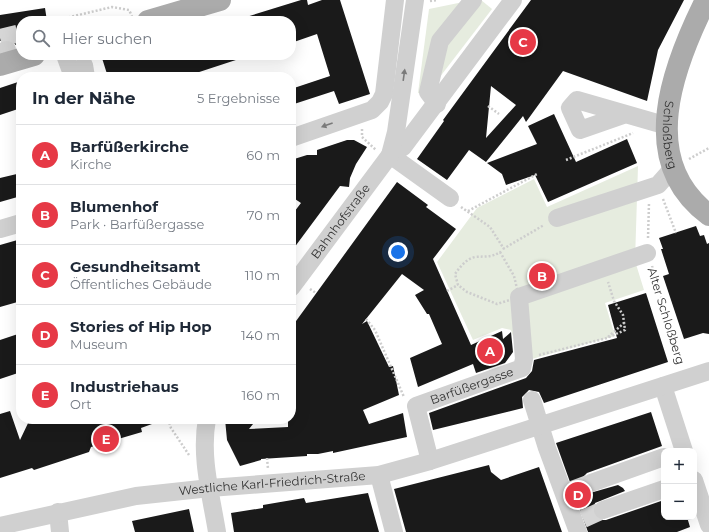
<!DOCTYPE html>
<html lang="de">
<meta charset="utf-8">
<style>
body{margin:0;font-family:Montserrat,sans-serif;background:#f6f6f7;color:#1f2937}
.controls{position:absolute;right:12px;bottom:12px;display:grid;overflow:hidden;border-radius:8px;box-shadow:0 4px 16px #0002}
.controls button{width:36px;height:36px;display:grid;place-items:center;padding:0;border:0;border-bottom:1px solid #e0e1e3;background:#fff;color:#1f2937;font:20px sans-serif}
.you{position:absolute;left:398px;top:252px;width:14px;height:14px;margin:-10px;border:3px solid #fff;border-radius:50%;background:#1a73e8;box-shadow:0 0 0 6px #1a73e833}
.badge{display:grid;place-items:center;width:26px;height:26px;border-radius:50%;background:#e63946;color:#fff;font-size:13px;font-weight:700}
.pin{position:absolute;translate:-50% -50%;border:2px solid #fff;box-shadow:0 1px 4px #0006}
.list{margin:0;padding:0;list-style:none}
h2{display:flex;justify-content:space-between;align-items:center;height:52px;margin:0;padding:0 16px;font-size:17px}
h2 small{font-size:13px;font-weight:400;color:#747a83}
.list li{display:grid;grid-template-columns:26px 1fr auto;gap:12px;align-items:center;box-sizing:border-box;height:60px;padding:0 16px;border-top:1px solid #e0e1e3}
.list b{display:block;font-size:15px;white-space:nowrap}
.list p{margin:0;font-size:13px;white-space:nowrap;color:#747a83}
.list em{font-size:13px;font-style:normal;color:#747a83}
.icon{flex:none;width:22px;height:22px;fill:none;stroke:currentColor;stroke-width:2;stroke-linecap:round;stroke-linejoin:round}
.map{position:relative;flex:none;width:709px;height:532px;overflow:hidden}
.search{position:absolute;background:#fff;box-shadow:0 4px 16px #0002;left:16px;top:16px;width:280px;height:44px;display:flex;align-items:center;gap:10px;box-sizing:border-box;padding:0 14px;border-radius:16px;color:#747a83;font-size:15px}
.panel{position:absolute;background:#fff;box-shadow:0 4px 16px #0002;left:16px;top:72px;width:280px;height:352px;border-radius:16px}
.map>svg:first-child{display:block}
.green{fill:#e6ecdf}
.building{fill:#1a1a1a;fill-rule:evenodd}
.lines{fill:none;stroke-linecap:round;stroke-linejoin:round}
.minor-tunnel{stroke:#d6d6d6;stroke-width:18;stroke-dasharray:18 9;stroke-linecap:butt}
.path{stroke:#cdcdcd;stroke-width:2.5;stroke-dasharray:2 2;stroke-linecap:butt}
.minor{stroke:#d0d0d0;stroke-width:18}
.major{stroke:#ababab;stroke-width:22}
.oneway{fill:#7a7a7a}
.labels{text-anchor:middle;stroke-width:4;stroke-linejoin:round;paint-order:stroke}
.street-label{font-size:12px;fill:#333;stroke:#fff}
</style>
<div class="map">
<svg width="709" height="532" viewBox="0 0 709 532">
<rect width="100%" height="100%" fill="#fff"/>
<g class="green">
<path d="M473,0H481L492,9L426,95L418,93L429,9Z"/>
<path d="M638,166L635,261L644,290L605,303L615,336L521,362L511,330L502,328L473,340L437,262L477,208L534,179L547,207Z"/>
</g>
<g class="building">
<path d="M301,0H307L308,5L322,0H340L370,94L339,104L334,91L291,105V89L330,76L317,34L291,43V21H243V18Z"/>
<path d="M531,0H684L658,50L647,101L563,71L526,122L523,116L486,162L469,150L447,180L417,159L444,121L443,120ZM491,86L516,105L486,138Z"/>
<path d="M45,8L47,21H21V43L16,45L9,40L0,41V15Z"/>
<path d="M101,55H244L245,57L184,77H108Z"/>
<path d="M21,81V108L0,115V88Z"/>
<path d="M554,114L576,162L627,139L637,163L548,202L535,175L506,185L502,174L487,163L537,144L528,126Z"/>
<path d="M347,140H354L367,147L356,164L350,178L349,187L340,186L291,252V216L301,203L292,197L294,185L291,176V160L307,155H317V150Z"/>
<path d="M21,173V196L0,202V178Z"/>
<path d="M397,182L428,205L426,207L456,229L433,259L471,345L502,331L503,339L511,332L513,352L505,363L476,373L473,364L418,387L410,358L442,344L429,314H427L415,295L424,290L402,274L362,324L367,321L389,367L393,366L399,395L363,410L369,424L403,413L407,437L333,453V451L318,454H307V456L261,459V460L240,466L227,440L225,419H257L249,429L288,427V419H291V328Z"/>
<path d="M696,226L700,236L704,235L707,244L709,243V334L703,333L684,339L663,276L669,274L661,249H663L659,238Z"/>
<path d="M21,239V301L0,307V245Z"/>
<path d="M646,293L668,362L544,403L539,392L529,390L522,397L523,408L433,430L429,413L526,378L532,371L534,360L617,338L608,305Z"/>
<path d="M21,333V372L0,379V340Z"/>
<path d="M10,411L20,440L30,419L163,420L141,428L142,432L91,447L89,452L34,470L32,468L0,478V414Z"/>
<path d="M651,412L662,446L587,473L583,477L581,486L584,491L590,493L618,485L623,488L625,491L595,503L593,513L596,518L601,520H606L664,500V517H687L690,527L677,532H588L556,443Z"/>
<path d="M489,465L491,472L501,480L539,467L562,532H406L394,489Z"/>
<path d="M368,493L379,532H234L231,513L263,508V505L304,498L306,503Z"/>
<path d="M189,509L194,532H135L132,521Z"/>
</g>
<g class="lines">
<g class="minor-tunnel">
<path d="M0,38L21,33"/>
<path d="M572,490L591,483"/>
<path d="M583,519L603,510"/>
</g>
<g class="path">
<path d="M430,1L437,0"/>
<path d="M66,21L72,20L70,17L112,7L129,10L132,16"/>
<path d="M72,21H77"/>
<path d="M488,106L499,114"/>
<path d="M362,129V137L376,150"/>
<path d="M689,159L709,148"/>
<path d="M566,160L633,133"/>
<path d="M663,199L676,233"/>
<path d="M461,207L490,227L504,249"/>
<path d="M468,211L537,174"/>
<path d="M648,238L649,203"/>
<path d="M503,249L544,225"/>
<path d="M500,252L514,276L519,297L497,304L467,292L458,285L455,274C460,267 466,259 475,257C485,256 491,258 500,252Z"/>
<path d="M652,266L681,365"/>
<path d="M310,289L316,293"/>
<path d="M447,291L458,285"/>
<path d="M366,319L375,330L404,397"/>
<path d="M608,337L624,323"/>
<path d="M539,355L607,338L625,330L623,315L614,301L608,282"/>
<path d="M168,419L171,428L189,455"/>
<path d="M267,458L268,469"/>
</g>
<g class="minor">
<path d="M0,52L7,50"/>
<path d="M65,55L73,77"/>
<path d="M84,65L86,77"/>
<path d="M437,104L428,92L440,41L473,0"/>
<path d="M626,114L580,130L570,108L577,100L657,123L667,127"/>
<path d="M291,138L372,110L380,102L384,94L395,0"/>
<path d="M390,155L403,147L513,0"/>
<path d="M390,155L450,198"/>
<path d="M557,218L658,185L673,168"/>
<path d="M0,229L21,223"/>
<path id="s1" d="M291,288L390,155L396,132L415,0"/>
<path d="M663,386L684,451"/>
<path d="M532,400L547,448L578,532"/>
<path d="M207,419C200,456 211,495 217,532"/>
<path id="s2" d="M430,461L416,406L522,368L524,359L519,297L647,253"/>
<path d="M379,475L394,532"/>
<path d="M694,480L709,525"/>
<path d="M591,483L664,457"/>
<path d="M603,510L664,489"/>
<path d="M58,512L60,532"/>
<path id="s3" d="M0,526L136,496L210,488L379,475L430,461L709,371"/>
</g>
<g class="major">
<path id="s4" d="M706,0C673,66 636,161 709,215"/>
<path d="M148,21L220,0"/>
<path d="M0,65L34,55"/>
</g>
</g>
<defs><path id="oneway-solid" d="M-6-.8H1V-3.2L6.5 0L1 3.2V.8H-6Z"/></defs>
<g class="oneway">
<use href="#oneway-solid" transform="translate(404 75) rotate(-82)"/>
<use href="#oneway-solid" transform="translate(327 125) rotate(160)"/>
</g>
<g class="labels">
<g class="street-label">
<text dy="4" stroke="none"><textPath href="#s4" startOffset="142">Schloßberg</textPath></text>
<text dy="4" stroke="none"><textPath href="#s1" startOffset="83">Bahnhofstraße</textPath></text>
<text transform="translate(666 316) rotate(73)" y="4">Alter Schloßberg</text>
<text dy="4" stroke="none"><textPath href="#s2" startOffset="116">Barfüßergasse</textPath></text>
<text dy="4" stroke="none"><textPath href="#s3" startOffset="276">Westliche Karl-Friedrich-Straße</textPath></text>
</g>
</g>
</svg>
<div class="controls">
<button>+</button>
<button>−</button>
</div>
<div class="you"></div>
<div class="pin badge" style="left:490px;top:351px">A</div>
<div class="pin badge" style="left:542px;top:276px">B</div>
<div class="pin badge" style="left:523px;top:42px">C</div>
<div class="pin badge" style="left:578px;top:495px">D</div>
<div class="pin badge" style="left:106px;top:439px">E</div>
<div class="search"><svg class="icon" aria-label="search" viewBox="0 0 24 24"><circle cx="10" cy="10" r="6"/><path d="M15 15l6 6"/></svg>Hier suchen</div>
<section class="panel">
<h2>In der Nähe<small>5 Ergebnisse</small></h2>
<ul class="list">
<li><span class="badge">A</span><div><b>Barfüßerkirche</b><p>Kirche</p></div><em>60 m</em></li>
<li><span class="badge">B</span><div><b>Blumenhof</b><p>Park · Barfüßergasse</p></div><em>70 m</em></li>
<li><span class="badge">C</span><div><b>Gesundheitsamt</b><p>Öffentliches Gebäude</p></div><em>110 m</em></li>
<li><span class="badge">D</span><div><b>Stories of Hip Hop</b><p>Museum</p></div><em>140 m</em></li>
<li><span class="badge">E</span><div><b>Industriehaus</b><p>Ort</p></div><em>160 m</em></li>
</ul>
</section>
</div>
